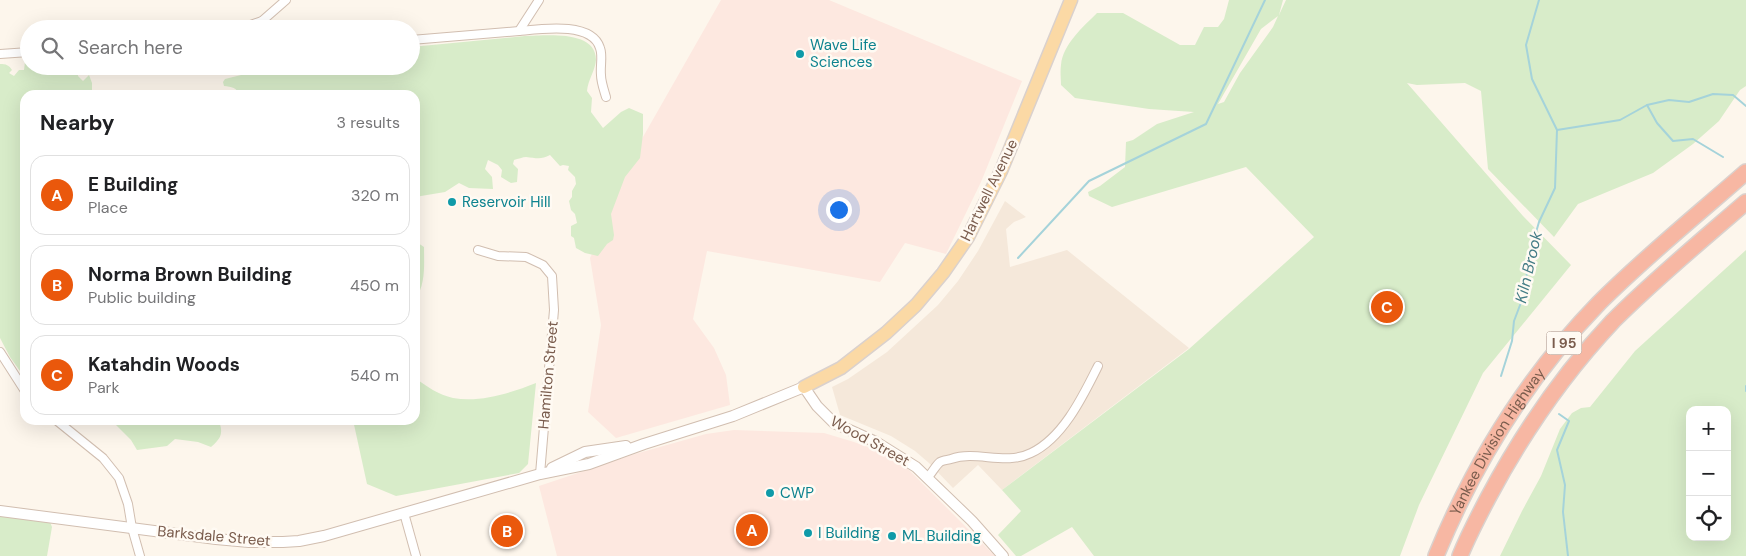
<!DOCTYPE html>
<meta charset="utf-8">
<style>
body{margin:0;font-family:"DM Sans",sans-serif;background:#f2f2f2;color:#202124}
.controls{position:absolute;right:15px;bottom:15px;display:grid;overflow:hidden;border-radius:10px;box-shadow:0 5px 20px #0002}
.controls button{width:45px;height:45px;display:grid;place-items:center;padding:0;border:0;border-bottom:1px solid #e0e0e0;background:#fff;color:#202124;font:25px sans-serif}
.you{position:absolute;left:838px;top:209px;width:18px;height:18px;margin:-12px;border:4px solid #fff;border-radius:50%;background:#1a73e8;box-shadow:0 0 0 8px #1a73e833}
.badge{display:grid;place-items:center;width:32px;height:32px;border-radius:50%;background:#ea580c;color:#fff;font-size:16px;font-weight:700}
.pin{position:absolute;translate:-50% -50%;border:2px solid #fff;box-shadow:0 1px 5px #0006}
.list{margin:0;padding:0;list-style:none}
h2{display:flex;justify-content:space-between;align-items:center;height:65px;margin:0;padding:0 20px;font-size:21px}
h2 small{font-size:16px;font-weight:400;color:#757577}
.list li{display:grid;grid-template-columns:32px 1fr auto;gap:15px;align-items:center;box-sizing:border-box;height:80px;margin:0 10px 10px;padding:0 10px;border:1px solid #e0e0e0;border-radius:15px}
.list b{display:block;font-size:19px;white-space:nowrap}
.list p{margin:0;font-size:16px;white-space:nowrap;color:#757577}
.list em{font-size:16px;font-style:normal;color:#757577}
.icon{flex:none;width:28px;height:28px;fill:none;stroke:currentColor;stroke-width:2;stroke-linecap:round;stroke-linejoin:round}
.map{position:relative;flex:none;width:1746px;height:556px;overflow:hidden}
.search{position:absolute;background:#fff;box-shadow:0 5px 20px #0002;left:20px;top:20px;width:400px;height:55px;display:flex;align-items:center;gap:12px;box-sizing:border-box;padding:0 18px;border-radius:28px;color:#757577;font-size:19px}
.panel{position:absolute;background:#fff;box-shadow:0 5px 20px #0002;left:20px;top:90px;width:400px;height:335px;border-radius:15px}
.map>svg:first-child{display:block}
.residential{fill:#f5e8da}
.commercial{fill:#fde8e0}
.green{fill:#d8ecc9;fill-rule:evenodd}
.lines{fill:none;stroke-linecap:round;stroke-linejoin:round}
.stream{stroke:#a5d3da;stroke-width:2}
.minor-casing{stroke:#d1beb0;stroke-width:10}
.tertiary-casing{stroke:#d1beb0;stroke-width:12}
.primary-casing{stroke:#dad1cd;stroke-width:15}
.motorway-casing{stroke:#dad1cd;stroke-width:18}
.minor{stroke:#fff;stroke-width:8}
.tertiary{stroke:#fff;stroke-width:10}
.primary{stroke:#fbd9a5;stroke-width:12}
.motorway{stroke:#f7b7a3;stroke-width:15}
.culture-dot{fill:#0f9aa8;stroke:#fffaf3;stroke-width:2}
.labels{text-anchor:middle;stroke-width:5;stroke-linejoin:round;paint-order:stroke}
.shield{fill:#fffaf3;stroke:#a28b7f;stroke-width:1}
.shield-label{font-size:14px;font-weight:bold;fill:#7a5c4d}
.culture-label{font-size:15px;fill:#0d838f;stroke:#fffaf3;text-anchor:start}
.street-label{font-size:15px;fill:#7a5c4d;stroke:#fffaf3}
.water-label{font-size:16px;font-style:italic;fill:#437c86;stroke:#fffaf3}
</style>
<div class="map">
<svg width="1746" height="556" viewBox="0 0 1746 556">
<rect width="100%" height="100%" fill="#fdf6ec"/>
<path class="residential" d="M1005,201L1026,217L1014,222L1006,229L1010,267L1067,250L1189,348L1002,490L978,465L953,488L929,463L915,451L891,436L840,415L832,387L848,379L887,352L938,305L958,281L978,251Z"/>
<g class="commercial">
<path d="M721,0H829L1022,81L981,182L946,254L905,243L880,282L707,251L693,319L714,348L726,375L730,405L616,438L588,412L601,325L590,258L605,226L594,223Z"/>
<path d="M734,430L824,433L854,442L881,452L909,470L995,556H557L539,486L635,454L706,434Z"/>
</g>
<g class="green">
<path d="M1229,0H1283L1279,15L1286,0H1746V86L1740,90L1719,121L1693,144L1653,173L1578,204L1554,237L1488,169L1481,91L1465,83L1417,85L1407,83L1523,216L1571,265L1483,373L1419,505L1400,556H1094L1072,527L1021,556H1016L998,535L1021,511L1002,490L1189,349L1314,237L1246,167L1112,207L1089,196L1088,192L1100,186L1125,167L1126,142L1133,140L1157,124L1194,112L1149,109L1075,98L1061,85C1061,79 1060,72 1061,65C1063,44 1083,27 1097,13H1123L1180,45H1195L1204,27H1218L1224,19ZM1278,16L1273,27L1240,73L1224,102L1218,104L1261,29Z"/>
<path d="M525,36C544,36 596,29 596,60C595,71 588,80 587,91L592,98L591,112L603,128L621,112L629,108L643,114V134L640,158L625,177L611,214L614,235L613,240L607,244L598,256L585,253L576,248L574,238L571,236V226L577,223L575,214L571,210L569,201L572,197V191L576,184L575,177L568,170L569,166L563,165L560,166L550,155C541,160 536,158 526,157C523,157 518,159 514,160L513,164L518,169L517,182L511,183L501,177L502,170L498,165L488,160L485,169L492,177L493,189L469,188L459,183L445,192L415,197V95H238C238,87 231,87 224,86L223,82L225,79L249,73L252,66H411V47Z"/>
<path d="M27,61H29V66H77L78,76L83,81L89,75L92,83V95H25V378L10,357L0,338V64C6,64 9,65 12,70L9,73L14,76L19,70H24L25,62Z"/>
<path d="M415,241L424,247C424,265 426,284 415,300Z"/>
<path d="M1746,250V556H1500L1522,511L1541,476L1560,429L1572,413L1581,408L1590,407L1635,351ZM1690,410H1727V537H1690Z"/>
<path d="M415,378C426,386 439,395 453,398C480,403 511,393 536,383L528,464L519,473L396,496L367,484L353,420H415Z"/>
<path d="M108,420H216L220,424C223,435 220,439 211,447L198,442L175,439L167,446L137,450L131,440L115,424Z"/>
<path d="M0,515L50,522L52,527L47,556H0Z"/>
</g>
<g class="lines">
<g class="stream">
<path d="M1539,0L1526,45L1532,79L1557,130L1620,120L1647,105L1669,100L1689,102L1713,94L1733,95L1746,106"/>
<path d="M1647,105L1657,123L1673,141L1693,139L1723,157"/>
<path d="M1018,258L1089,181L1206,124L1265,0"/>
<path d="M1501,376L1512,341L1514,321L1525,292L1528,260L1539,222L1555,188L1557,130"/>
<path d="M1746,386V391"/>
<path d="M1559,414L1569,421L1557,450L1565,485L1563,512L1568,556"/>
</g>
<g class="minor-casing">
<g id="minor">
<path d="M262,21L277,29"/>
<path d="M239,29L262,21L286,0"/>
<path d="M519,31C540,29 592,21 600,48C603,56 600,66 601,75C601,82 604,90 606,97"/>
<path d="M411,40L519,31L539,0"/>
<path d="M0,54L29,52"/>
<path d="M478,250L498,256L526,257L543,265L552,276L554,310L540,474"/>
<path d="M0,352L25,391"/>
<path d="M56,420L103,458L119,478L128,504L132,528L140,556"/>
<path d="M928,477C932,473 936,465 940,462C943,460 948,460 951,459C977,450 1005,466 1031,453C1063,438 1083,396 1098,366"/>
<path d="M404,513L416,556"/>
</g>
</g>
<g class="tertiary-casing">
<g id="tertiary">
<path d="M552,468L585,452L626,446"/>
<path d="M0,511L216,539L249,542H283L299,541L324,536L540,474L589,464L644,444L733,416L804,387L817,406L834,423L876,442L916,467L972,521L1003,556"/>
</g>
</g>
<g class="primary-casing">
<path id="primary" d="M804,387L841,368L886,333L916,305L943,273L968,237L1001,171L1071,0"/>
</g>
<g class="motorway-casing">
<g id="motorway">
<path id="s1" d="M1436,556C1474,463 1529,375 1599,303C1645,257 1697,215 1746,172"/>
<path d="M1460,556C1468,536 1478,517 1488,498C1522,434 1563,374 1613,321C1655,279 1701,241 1746,202"/>
</g>
</g>
<use href="#minor" class="minor"/>
<use href="#tertiary" class="tertiary"/>
<use href="#primary" class="primary"/>
<use href="#motorway" class="motorway"/>
</g>
<g class="culture-dot">
<circle cx="800" cy="54" r="5"/>
<circle cx="452" cy="202" r="5"/>
<circle cx="770" cy="493" r="5"/>
<circle cx="808" cy="533" r="5"/>
<circle cx="892" cy="536" r="5"/>
</g>
<g class="labels">
<rect class="shield" x="1546.5" y="331.5" width="35" height="23" rx="4"/>
<g class="shield-label">
<text x="1564" y="348">I 95</text>
</g>
<g class="culture-label">
<text x="810" y="50">Wave Life<tspan x="810" dy="17">Sciences</tspan></text>
<text x="462" y="207">Reservoir Hill</text>
<text x="780" y="498">CWP</text>
<text x="818" y="538">I Building</text>
<text x="902" y="541">ML Building</text>
</g>
<g class="street-label">
<text transform="translate(989 190) rotate(-64)" y="5">Hartwell Avenue</text>
<text transform="translate(548 375) rotate(-85)" y="5">Hamilton Street</text>
<text transform="translate(870 441) rotate(29)" y="5">Wood Street</text>
<text dy="5" stroke="none"><textPath href="#s1" startOffset="130">Yankee Division Highway</textPath></text>
<text transform="translate(214 536) rotate(5)" y="5">Barksdale Street</text>
</g>
<g class="water-label">
<text transform="translate(1528 267) rotate(-77)" y="6">Kiln Brook</text>
</g>
</g>
</svg>
<div class="controls">
<button>+</button>
<button>−</button>
<button><svg class="icon" aria-label="locate" viewBox="0 0 24 24"><circle cx="12" cy="12" r="6"/><path d="M12 2v4M12 18v4M2 12h4M18 12h4"/></svg></button>
</div>
<div class="you"></div>
<div class="pin badge" style="left:752px;top:530px">A</div>
<div class="pin badge" style="left:507px;top:531px">B</div>
<div class="pin badge" style="left:1387px;top:307px">C</div>
<div class="search"><svg class="icon" aria-label="search" viewBox="0 0 24 24"><circle cx="10" cy="10" r="6"/><path d="M15 15l6 6"/></svg>Search here</div>
<section class="panel">
<h2>Nearby<small>3 results</small></h2>
<ul class="list">
<li><span class="badge">A</span><div><b>E Building</b><p>Place</p></div><em>320 m</em></li>
<li><span class="badge">B</span><div><b>Norma Brown Building</b><p>Public building</p></div><em>450 m</em></li>
<li><span class="badge">C</span><div><b>Katahdin Woods</b><p>Park</p></div><em>540 m</em></li>
</ul>
</section>
</div>
